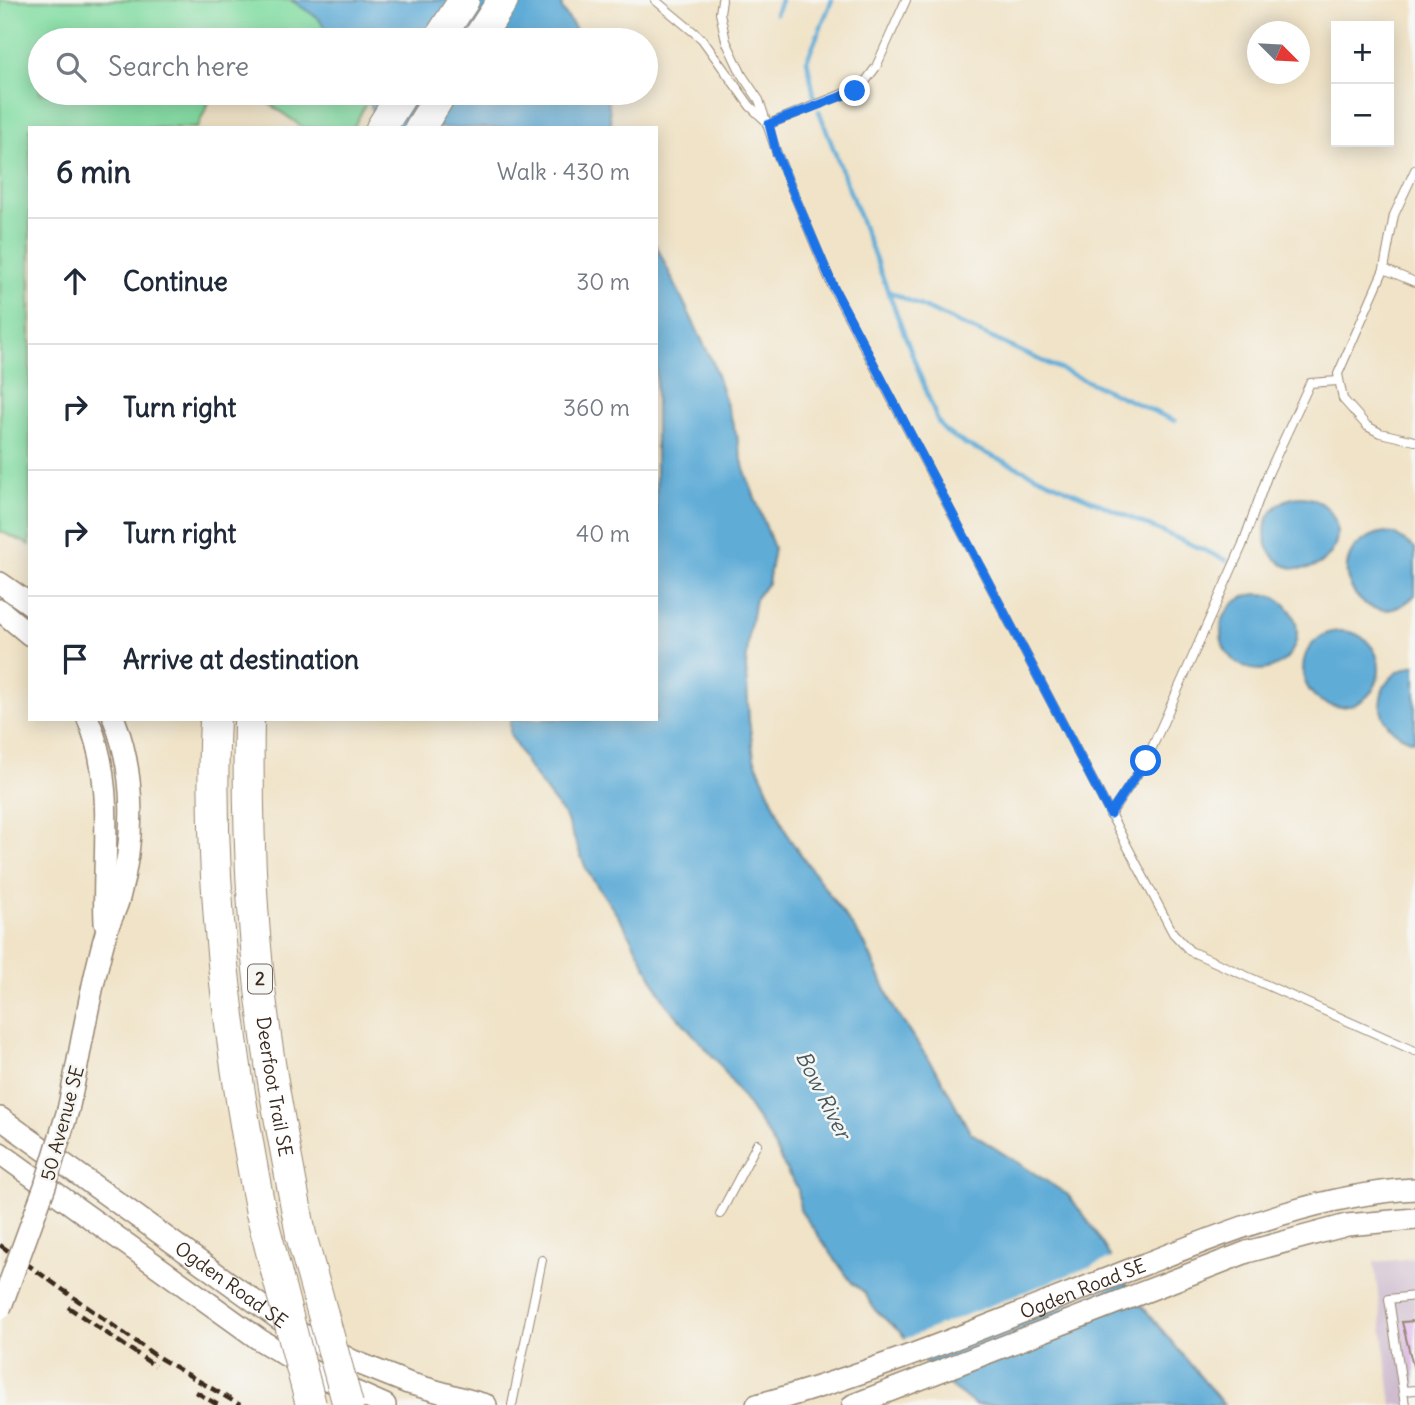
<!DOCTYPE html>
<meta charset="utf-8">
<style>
body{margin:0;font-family:Delius,sans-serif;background:#f6f6f7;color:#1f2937}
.controls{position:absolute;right:21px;top:21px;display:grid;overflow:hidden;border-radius:0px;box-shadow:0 4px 18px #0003}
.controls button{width:63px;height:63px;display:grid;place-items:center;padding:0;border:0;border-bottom:2px solid #e0e1e3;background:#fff;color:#1f2937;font:35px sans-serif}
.compass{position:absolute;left:1247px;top:21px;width:63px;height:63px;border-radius:50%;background:#fff;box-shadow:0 4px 18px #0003;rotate:114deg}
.stop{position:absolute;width:21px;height:21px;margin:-16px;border:5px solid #1a73e8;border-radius:50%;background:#fff}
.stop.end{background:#1a73e8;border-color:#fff;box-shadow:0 2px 7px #0008}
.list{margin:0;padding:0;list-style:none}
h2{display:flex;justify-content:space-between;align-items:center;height:91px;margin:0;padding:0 28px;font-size:30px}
h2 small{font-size:23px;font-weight:400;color:#747a83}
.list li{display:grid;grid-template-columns:46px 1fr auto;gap:21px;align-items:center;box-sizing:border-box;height:126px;padding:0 28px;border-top:2px solid #e0e1e3}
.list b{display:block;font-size:26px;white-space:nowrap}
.list em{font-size:23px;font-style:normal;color:#747a83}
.icon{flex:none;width:38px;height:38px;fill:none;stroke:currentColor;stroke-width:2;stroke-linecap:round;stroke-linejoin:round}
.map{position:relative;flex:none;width:1415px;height:1405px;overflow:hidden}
.search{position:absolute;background:#fff;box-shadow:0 4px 18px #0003;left:28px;top:28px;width:630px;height:77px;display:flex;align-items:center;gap:18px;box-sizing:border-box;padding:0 24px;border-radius:38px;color:#747a83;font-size:26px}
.panel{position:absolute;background:#fff;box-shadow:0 4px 18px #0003;left:28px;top:126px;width:630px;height:595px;border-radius:0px}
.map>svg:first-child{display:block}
.industrial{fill:#cfbdcf}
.green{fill:#83dda3;stroke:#5f8460;stroke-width:2}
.water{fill:#5eacd7;stroke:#4c6b7a;stroke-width:2}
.pier{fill:#f0e3c7}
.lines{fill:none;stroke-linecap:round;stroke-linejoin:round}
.stream{stroke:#5eacd7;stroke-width:4.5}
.building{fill:#dfafef}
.service-casing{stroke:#968672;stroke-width:10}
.tertiary-casing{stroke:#968672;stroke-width:24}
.motorway-casing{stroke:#968672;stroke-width:32}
.service{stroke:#fff;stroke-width:8}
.tertiary{stroke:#fff;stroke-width:21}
.motorway{stroke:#fff;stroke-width:30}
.rail{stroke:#3b2a1e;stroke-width:4.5;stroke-dasharray:10 5;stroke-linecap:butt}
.tertiary-bridge-casing{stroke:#968672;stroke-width:24;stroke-linecap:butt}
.motorway-bridge-casing{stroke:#968672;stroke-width:32;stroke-linecap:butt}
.tertiary-bridge{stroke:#fff;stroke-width:21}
.motorway-bridge{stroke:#fff;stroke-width:30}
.route{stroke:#1a73e8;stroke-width:9}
.labels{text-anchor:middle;stroke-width:5;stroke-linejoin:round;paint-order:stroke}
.shield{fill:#f6f6f2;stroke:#73675e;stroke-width:2}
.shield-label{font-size:18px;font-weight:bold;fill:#3b2a1e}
.street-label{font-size:19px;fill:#3b2a1e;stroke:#f6f6f2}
.water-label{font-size:21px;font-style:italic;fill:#47585f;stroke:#f6f6f2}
</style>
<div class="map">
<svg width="1415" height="1405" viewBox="0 0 1415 1405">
<rect width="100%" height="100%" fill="#f6f6f2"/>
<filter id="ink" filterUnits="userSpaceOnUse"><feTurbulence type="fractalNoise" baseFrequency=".0143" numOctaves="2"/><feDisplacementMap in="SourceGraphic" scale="14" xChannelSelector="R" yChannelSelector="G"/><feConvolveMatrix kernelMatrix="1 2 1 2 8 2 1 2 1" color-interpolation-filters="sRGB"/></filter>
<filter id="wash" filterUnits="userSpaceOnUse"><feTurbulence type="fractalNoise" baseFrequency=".00686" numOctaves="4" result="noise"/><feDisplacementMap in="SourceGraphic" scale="28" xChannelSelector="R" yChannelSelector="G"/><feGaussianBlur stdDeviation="1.57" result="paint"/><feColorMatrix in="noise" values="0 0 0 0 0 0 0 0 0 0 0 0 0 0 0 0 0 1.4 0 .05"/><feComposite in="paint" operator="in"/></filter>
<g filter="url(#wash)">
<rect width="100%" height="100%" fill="#f0e3c7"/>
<path class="industrial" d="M1415,1258V1405H1392L1374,1262Z"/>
<g class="green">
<path d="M0,0H291L318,18L334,40H40V93H213L197,128H30V545L0,531Z"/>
<path d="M254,93H365L368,100L353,128H304Z"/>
</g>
<g class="water">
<path d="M291,0H562V9L583,40H334L318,18Z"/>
<path d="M365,93H605C611,104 608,116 613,128H381Z"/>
<path d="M656,245L713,363L736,433L744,469L774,548L768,583L755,599L749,633L746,667L749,720L754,758L789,838L865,944L895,1010L941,1078L970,1132L1068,1195L1093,1228L1133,1295L1224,1405H975L932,1371L901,1333L875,1310L864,1292L852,1283L800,1210L798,1188L788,1174L769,1136L718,1062L666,1004L624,925L587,871L566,818L529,768L510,734V719H656Z"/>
<circle cx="1301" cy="533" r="36"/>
<path d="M1380,533L1394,534L1415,548V595C1367,645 1309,554 1380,533Z"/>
<circle cx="1259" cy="632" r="38"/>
<circle cx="1341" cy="669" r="38"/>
<path d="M1415,665V741C1369,730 1369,676 1415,665Z"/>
</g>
<path class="pier" d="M1114,1257L1128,1280L919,1362L902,1340Z"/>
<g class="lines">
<g class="stream">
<path d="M776,14L781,0"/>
<path d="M815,100L807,60L832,0"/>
<path d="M819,111L938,422L946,432L965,444L1226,560"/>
<path d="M890,292L1175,421"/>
</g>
</g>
<g id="blocks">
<path class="building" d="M1415,1321V1370H1414L1402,1322Z"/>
</g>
</g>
<g filter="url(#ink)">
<use href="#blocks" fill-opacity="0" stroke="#968672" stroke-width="2"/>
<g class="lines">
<g class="service-casing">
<g id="service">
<path d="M655,0L702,39L750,106L767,122"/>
<path d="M722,0L720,13L726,41L742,75L759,100L776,151L833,288L1173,933L1190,951L1415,1051"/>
<path d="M769,124L862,86L876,67L906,0"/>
<path d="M1415,170L1394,215L1384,269L1338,374L1343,399L1367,426L1380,433L1415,441"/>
<path d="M1384,269L1415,282"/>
<path d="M1110,815L1146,761L1242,546L1268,474L1310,383L1338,381"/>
<path d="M720,1214L757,1144"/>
<path d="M1403,1391L1415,1390"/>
<path d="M512,1405L542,1260"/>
<path d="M1405,1405L1389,1299L1415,1296"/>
</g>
</g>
<g class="tertiary-casing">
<g id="tertiary">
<path d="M0,583L30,604"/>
<path d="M0,610L30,635"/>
<path d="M88,719C116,786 102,853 105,923"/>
<path d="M68,1110C81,1052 89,990 106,933C109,921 116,910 119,898C135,840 136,775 114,719"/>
<path id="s1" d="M0,1118L296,1331L353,1361L408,1383L486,1405"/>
<path d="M0,1153L260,1340L324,1378L385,1405"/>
<path id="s2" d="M757,1405C889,1369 1017,1313 1145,1264C1232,1230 1321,1194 1415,1189"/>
<path d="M853,1405L1247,1252L1347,1225L1415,1219"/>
</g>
</g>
<g class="motorway-casing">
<g id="motorway">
<path d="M438,40L464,0"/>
<path d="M477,40L503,0"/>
<path d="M381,128L403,93"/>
<path d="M420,128L442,93"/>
<path d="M215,719C207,884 230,1052 261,1213"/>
<path id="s3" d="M249,719C247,833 252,950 270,1063C279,1121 291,1178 301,1235"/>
</g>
</g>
<use href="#service" class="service"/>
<use href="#tertiary" class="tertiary"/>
<use href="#motorway" class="motorway"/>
<g class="rail">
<path d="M0,1245L156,1356L240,1405"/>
<path d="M68,1307L155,1366"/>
<path d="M196,1392L218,1405"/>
</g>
<g class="tertiary-bridge-casing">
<path id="tertiary-bridge" d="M0,1309L45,1186L68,1110"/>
</g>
<g class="motorway-bridge-casing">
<g id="motorway-bridge">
<path d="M261,1213L311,1405"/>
<path d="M301,1235L348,1405"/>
</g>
</g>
<use href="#tertiary-bridge" class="tertiary-bridge"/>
<use href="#motorway-bridge" class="motorway-bridge"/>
</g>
</g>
<g class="lines" filter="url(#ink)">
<path class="route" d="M855,91L769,124L776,152L834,288L1110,814L1146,761"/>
</g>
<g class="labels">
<rect class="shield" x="248" y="964.5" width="24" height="29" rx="5"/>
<g class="shield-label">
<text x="260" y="985">2</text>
</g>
<g class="street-label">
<text dy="7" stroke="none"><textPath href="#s3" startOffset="369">Deerfoot Trail SE</textPath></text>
<text transform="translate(62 1123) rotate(-75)" y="7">50 Avenue SE</text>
<text dy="7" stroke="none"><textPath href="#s1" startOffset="285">Ogden Road SE</textPath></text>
<text dy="7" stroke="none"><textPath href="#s2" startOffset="346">Ogden Road SE</textPath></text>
</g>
<g class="water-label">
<text transform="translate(823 1095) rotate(63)" y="7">Bow River</text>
</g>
</g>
</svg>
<div class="controls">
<button>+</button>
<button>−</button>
</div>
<svg class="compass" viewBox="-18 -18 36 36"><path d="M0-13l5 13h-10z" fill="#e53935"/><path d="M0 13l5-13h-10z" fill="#747a83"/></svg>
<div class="stop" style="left:1146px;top:761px"></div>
<div class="stop end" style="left:855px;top:91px"></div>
<div class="search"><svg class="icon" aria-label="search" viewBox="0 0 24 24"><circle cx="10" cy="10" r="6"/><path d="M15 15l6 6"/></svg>Search here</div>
<section class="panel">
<h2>6 min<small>Walk · 430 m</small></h2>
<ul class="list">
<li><svg class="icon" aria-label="ahead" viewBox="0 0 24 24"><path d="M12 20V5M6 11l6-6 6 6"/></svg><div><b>Continue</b></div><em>30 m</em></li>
<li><svg class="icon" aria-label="right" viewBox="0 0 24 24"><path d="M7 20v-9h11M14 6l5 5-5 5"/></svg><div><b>Turn right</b></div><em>360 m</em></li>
<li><svg class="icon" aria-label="right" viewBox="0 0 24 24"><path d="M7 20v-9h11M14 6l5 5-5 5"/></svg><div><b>Turn right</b></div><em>40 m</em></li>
<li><svg class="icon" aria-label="arrive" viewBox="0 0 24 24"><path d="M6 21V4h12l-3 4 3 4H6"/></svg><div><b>Arrive at destination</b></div></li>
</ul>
</section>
</div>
